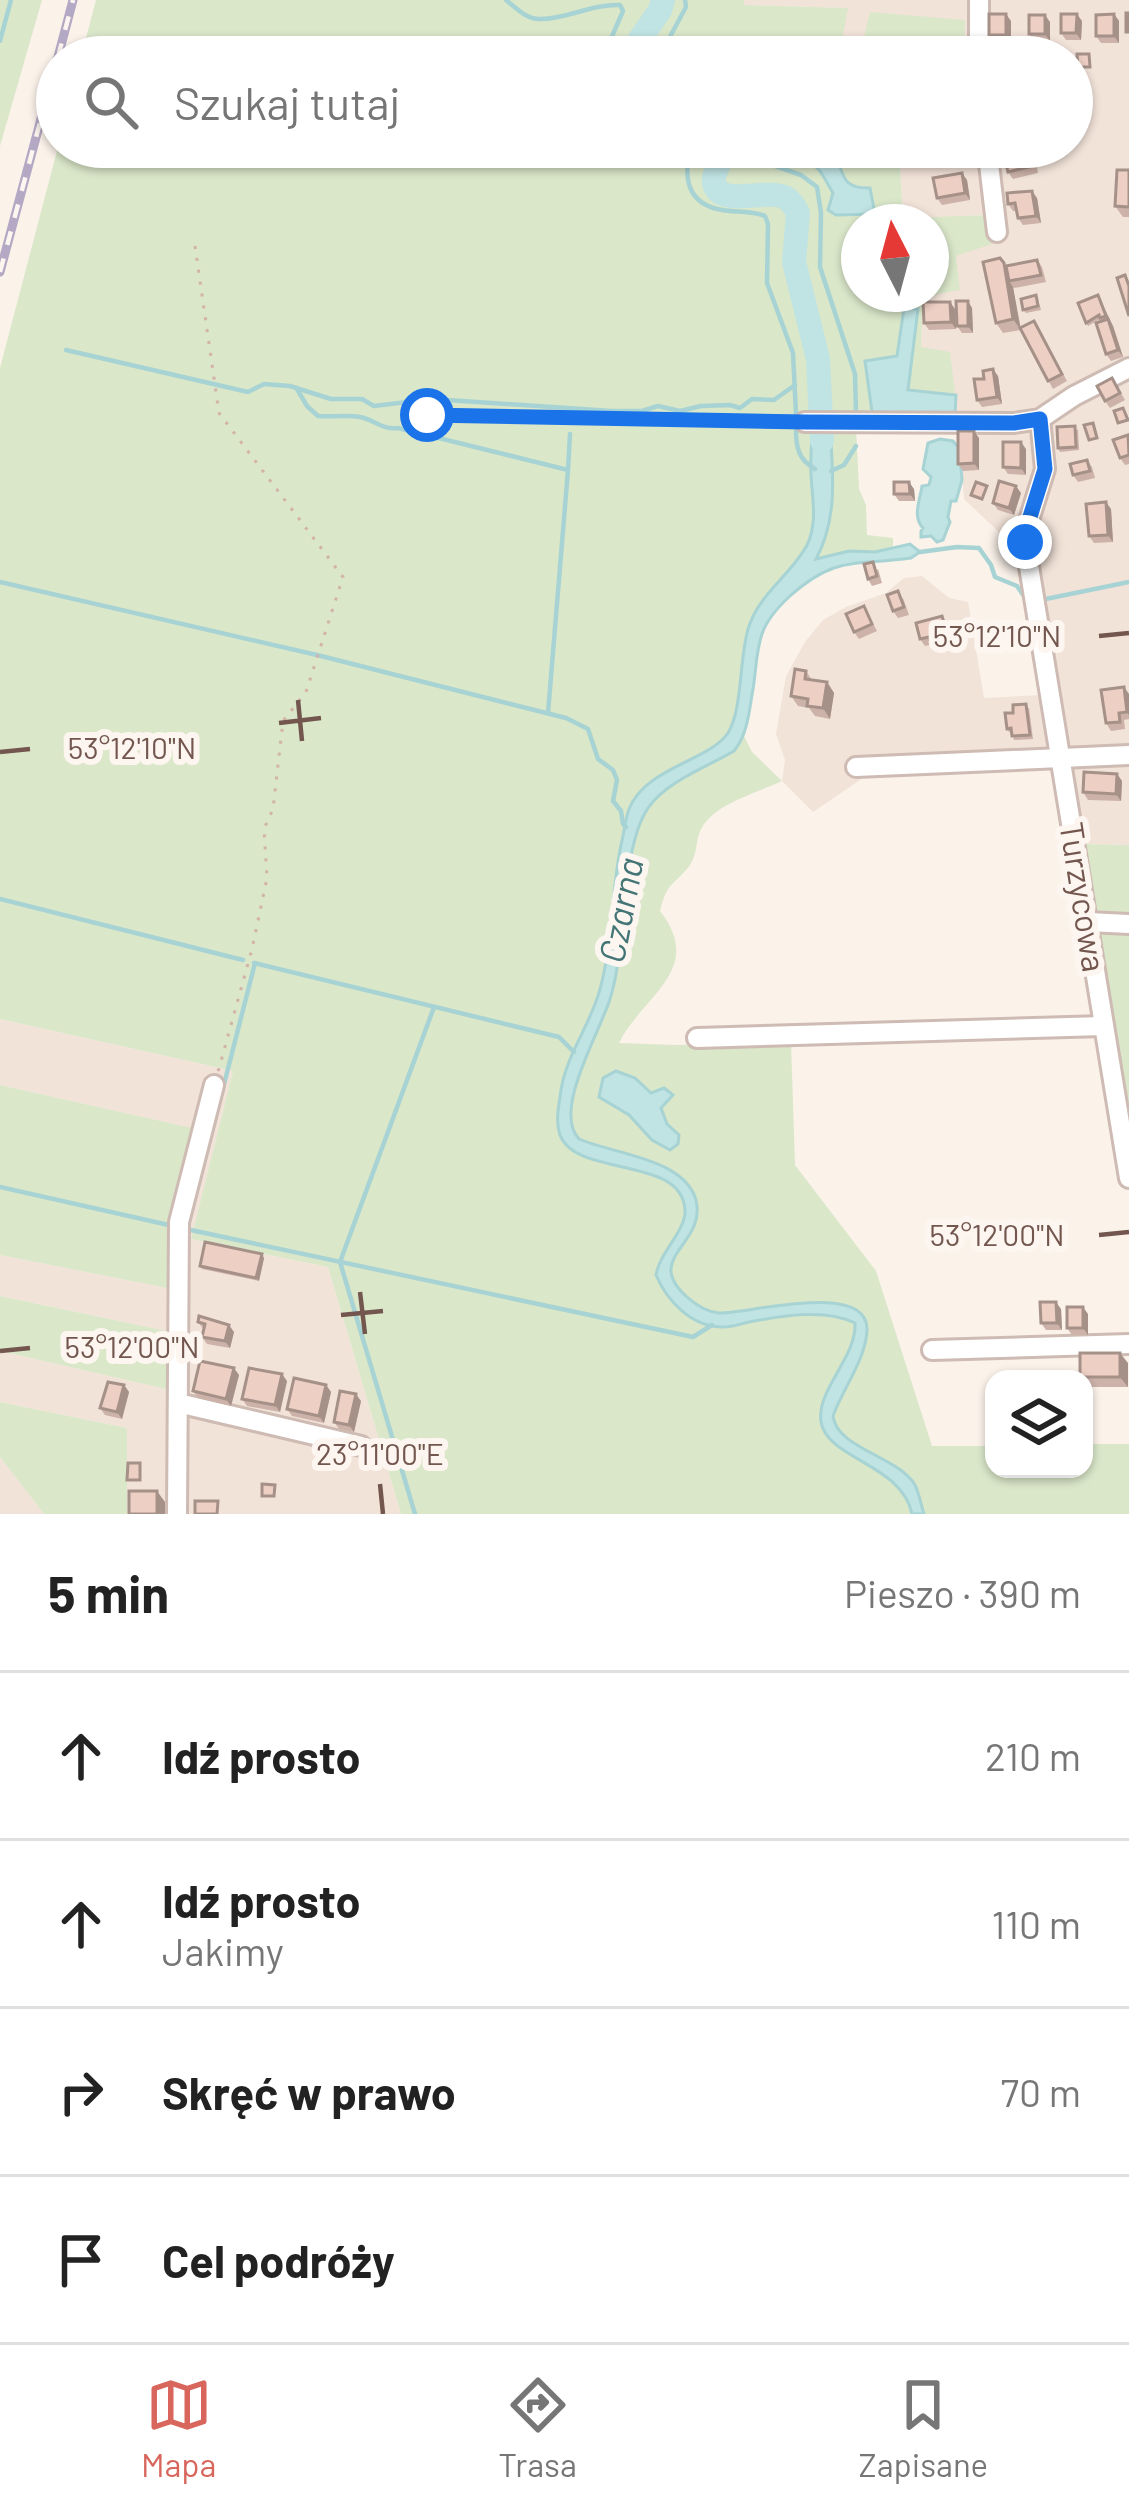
<!DOCTYPE html>
<html lang="pl">
<meta charset="utf-8">
<style>
body{margin:0;font-family:Barlow,sans-serif;background:#f2f2f2;color:#222}
.controls{position:absolute;right:36px;bottom:36px;display:grid;overflow:hidden;border-radius:24px;box-shadow:0 3px 9px #0004}
.controls button{width:108px;height:108px;display:grid;place-items:center;padding:0;border:0;border-bottom:3px solid #e0e0e0;background:#fff;color:#222;font:60px sans-serif}
.compass{position:absolute;left:841px;top:204px;width:108px;height:108px;border-radius:50%;background:#fff;box-shadow:0 3px 9px #0004;rotate:354deg}
.stop{position:absolute;width:36px;height:36px;margin:-27px;border:9px solid #1a73e8;border-radius:50%;background:#fff}
.stop.end{background:#1a73e8;border-color:#fff;box-shadow:0 3px 12px #0008}
.list{margin:0;padding:0;list-style:none}
h2{display:flex;justify-content:space-between;align-items:center;height:156px;margin:0;padding:0 48px;font-size:51px}
h2 small{font-size:39px;font-weight:400;color:#767676}
.list li{display:grid;grid-template-columns:78px 1fr auto;gap:36px;align-items:center;box-sizing:border-box;height:168px;padding:0 48px;border-top:3px solid #e0e0e0}
.list b{display:block;font-size:45px;white-space:nowrap}
.list p{margin:0;font-size:39px;white-space:nowrap;color:#767676}
.list em{font-size:39px;font-style:normal;color:#767676}
.icon{flex:none;width:66px;height:66px;fill:none;stroke:currentColor;stroke-width:2;stroke-linecap:round;stroke-linejoin:round}
.map{position:relative;flex:none;width:1129px;height:1514px;overflow:hidden}
.search{position:absolute;background:#fff;box-shadow:0 3px 9px #0004;left:36px;right:36px;top:36px;height:132px;display:flex;align-items:center;gap:30px;box-sizing:border-box;padding:0 42px;border-radius:66px;color:#767676;font-size:45px}
.sheet{height:828px;background:#fff}
nav{display:flex;justify-content:space-around;align-items:center;box-sizing:border-box;height:168px;border-top:3px solid #e0e0e0;background:#fff;font-size:33px;color:#767676}
nav a{display:grid;justify-items:center;gap:6px}
nav .on{color:#d8665c}
.map>svg:first-child{display:block}
.residential{fill:#f2e3d9}
.green{fill:#dae7c9;fill-rule:evenodd}
.water{fill:#c0e3e3;stroke:#a7d3d4;stroke-width:3}
.lines{fill:none;stroke-linecap:round;stroke-linejoin:round}
.stream{stroke:#a7d3d4;stroke-width:4.5}
.river{stroke:#c0e3e3;stroke-width:24}
.minor-casing{stroke:#cebbb3;stroke-width:24}
.path{stroke:#d3b2a7;stroke-width:3;stroke-dasharray:3 9;stroke-linecap:butt}
.minor{stroke:#fff;stroke-width:18}
.rail-casing{stroke:#b4a9c4;stroke-width:9}
.rail{stroke:#fdf6f0;stroke-width:4.5;stroke-dasharray:14;stroke-linecap:butt}
.wall{fill:#ccb2a9}
.shaded-wall{fill:#a69189}
.building{fill:#edcfc4;stroke:#a69189;stroke-width:3}
.route{stroke:#1a73e8;stroke-width:15}
.ticks{fill:none;stroke:#73574f;stroke-width:4.5}
.labels{text-anchor:middle;stroke-width:12;stroke-linejoin:round;paint-order:stroke}
.street-label{font-size:33px;fill:#73574f;stroke:#fdf6f0}
.water-label{font-size:36px;font-style:italic;fill:#447576;stroke:#fdf6f0}
.ticks-label{font-size:30px;text-anchor:middle;fill:#73574f;stroke:#fdf6f0;stroke-width:12;stroke-linejoin:round;paint-order:stroke}
</style>
<div class="map">
<svg width="1129" height="1514" viewBox="0 0 1129 1514">
<rect width="100%" height="100%" fill="#fbf2ea"/>
<g class="residential">
<path d="M744,0H1129V845L1082,844L1067,751L888,761L813,812L782,781L785,760L776,734L786,676L805,642L823,620L846,607L886,593L904,578L922,576L949,598L968,602L984,698L1059,694L1034,542L1003,536L964,499L956,395L921,348L923,296L959,289L956,256L988,215L903,219L899,147H1072V57H839L847,8L743,5Z"/>
<path d="M0,1019L233,1071L191,1239L328,1267L401,1514H127V1428L0,1402V1351L166,1389L167,1331L0,1296V1255L167,1288L169,1216L191,1128L0,1085Z"/>
<path d="M0,1457L44,1514H0Z"/>
</g>
<g class="green">
<path d="M0,0H42L0,146Z"/>
<path d="M96,0H744V5L848,8L839,57L745,54L744,57H81Z"/>
<path d="M870,12L965,20L964,52L863,41Z"/>
<path d="M58,147H899L903,218L989,215L992,244L956,256L960,290L923,297L921,347L950,352L959,426L856,427L859,489L866,505L867,535L893,538V549L875,552L849,551L815,561L756,626L741,730L752,752L782,781C757,793 715,803 701,829C695,841 698,853 690,865C674,886 667,881 660,911C706,970 642,996 619,1043L675,1045L791,1042L795,1165L876,1271L932,1446H994V1469H1084V1444H1129V1514H401L328,1267L191,1239L233,1071L0,1019V368ZM859,222H931V294H859Z"/>
<path d="M1082,844L1129,845V919L1094,915Z"/>
<path d="M1101,928L1129,929V1141L1097,936Z"/>
<path d="M0,1085L192,1128L169,1216L167,1288L0,1255Z"/>
<path d="M0,1296L167,1331L166,1389L0,1351Z"/>
<path d="M0,1402L127,1428V1514H44L0,1457Z"/>
</g>
<g class="water">
<path d="M783,147H833C844,172 839,189 870,188L875,214L836,215L828,210L833,193C815,162 822,166 788,161Z"/>
<path d="M904,308L918,309L908,390L956,395L955,415L872,412L865,361L897,356Z"/>
<path d="M812,428H830C833,473 838,519 816,559L849,551L875,552L910,544L920,552L911,558C855,566 836,555 790,596C778,607 767,619 762,634C756,651 756,671 753,689C749,711 748,734 734,751C707,767 667,781 648,808C620,850 627,947 610,999C600,1032 552,1111 579,1139C613,1154 684,1158 696,1200C707,1245 642,1257 687,1297C696,1305 707,1312 719,1313C747,1314 870,1279 867,1331C865,1361 843,1388 833,1416C837,1449 898,1456 915,1485C919,1493 921,1505 924,1514H912C902,1464 827,1459 821,1422C816,1390 857,1357 855,1323C825,1308 781,1316 749,1322C740,1324 730,1328 721,1327C691,1326 667,1301 656,1275C660,1251 686,1231 685,1210C682,1155 576,1178 560,1135C555,1121 559,1105 561,1090C567,1053 591,1024 600,989C613,942 611,893 621,845C624,834 625,820 629,809C646,767 709,761 728,733C743,709 739,655 749,626C760,593 791,575 807,545C818,523 812,498 811,474C810,459 812,444 812,428Z"/>
<path d="M940,439L953,441L956,445L959,443L962,480L956,501H951L948,517L950,522L943,540L937,542L931,536L921,537V531L923,528C912,517 920,500 922,486L929,485L931,477L923,469L928,443Z"/>
<path d="M616,1071L635,1078L651,1093L664,1088L673,1095L661,1108L667,1124L679,1135L678,1144L670,1150L652,1140L629,1115L599,1097L603,1078Z"/>
</g>
<g class="lines">
<g class="stream">
<path d="M506,0C516,8 527,20 541,19C567,19 591,4 620,5L623,11L603,57"/>
<path d="M0,41L11,0"/>
<path d="M659,57L686,7L685,0"/>
<path d="M692,147C683,173 685,201 717,209C733,213 750,210 765,216L768,224L767,283L793,353L796,414"/>
<path d="M753,147L755,159L801,175L817,187L821,213L820,267L855,374L856,414"/>
<path d="M66,350L248,392L264,384L290,386L331,399H362L374,406L432,399L611,411H642L658,406L680,411L701,406L730,405L740,408L752,399L774,400L795,385"/>
<path d="M297,389L307,406L318,416C332,417 347,415 360,417C375,420 382,430 398,428L568,470L548,713"/>
<path d="M796,431C796,448 799,460 815,469"/>
<path d="M568,470L570,434"/>
<path d="M831,471L844,465L856,446"/>
<path d="M920,552L957,547L979,548L991,565L995,577L1017,586L1026,599"/>
<path d="M0,582L317,655L566,718L588,729L598,759L613,770L617,780L613,801L621,811L623,824L626,827"/>
<path d="M1041,600L1129,582"/>
<path d="M0,899L243,960"/>
<path d="M254,963L559,1037L574,1052"/>
<path d="M0,1187L173,1226"/>
<path d="M186,1229L693,1337L712,1325"/>
<path d="M187,1229L255,963"/>
<path d="M415,1514L340,1262L434,1007"/>
</g>
<g class="river">
<path d="M628,57L660,10L663,0"/>
<path d="M728,147C724,156 712,173 714,183C720,209 768,187 786,198C792,202 794,206 798,213L794,262L818,359L822,441"/>
</g>
<g class="minor-casing">
<g id="minor">
<path d="M979,0V57"/>
<path d="M987,147L997,232"/>
<path d="M1040,419L1045,469L1024,536L1129,1178"/>
<path d="M805,422L1014,423L1040,419L1074,396L1129,368"/>
<path d="M856,767L1129,755"/>
<path d="M1088,922L1129,924"/>
<path d="M697,1038L1104,1026"/>
<path d="M932,1350L1129,1344"/>
<path d="M178,1403L361,1446"/>
<path d="M177,1514L179,1222L214,1085"/>
</g>
</g>
<g class="path">
<path d="M195,246L219,413L343,577L306,692L283,721L273,809L264,829L267,878L252,949L218,1072"/>
<path d="M427,415L791,422"/>
</g>
<use href="#minor" class="minor"/>
<g class="rail-casing">
<g id="rail">
<path d="M58,57L73,0"/>
<path d="M0,272L57,59"/>
</g>
</g>
<use href="#rail" class="rail"/>
</g>
<g class="wall">
<path d="M1114,14L1119,21V43H1101L1096,36Z"/>
<path d="M1011,21V42H994L989,35Z"/>
<path d="M1082,21L1081,40H1066L1061,33Z"/>
<path d="M1050,22V41H1034L1029,34Z"/>
<path d="M930,147H956V155L935,156Z"/>
<path d="M1030,150L1035,158L1038,173L1013,179L1008,172Z"/>
<path d="M1129,170V217H1123L1115,206Z"/>
<path d="M967,180L970,200L942,205L937,198Z"/>
<path d="M1037,198L1041,223L1023,225L1018,218L1017,211H1013L1008,204Z"/>
<path d="M1037,260L1042,267L1046,282L1014,288L1013,287L1020,328L1034,321L1067,381L1053,389L1021,330L1003,333L996,323L1006,266Z"/>
<path d="M1038,299L1041,310L1026,313L1023,310Z"/>
<path d="M1101,299L1108,319L1113,326L1123,357L1111,361L1106,354L1102,321L1100,319L1088,326L1086,323Z"/>
<path d="M972,308L973,333H962L957,326Z"/>
<path d="M955,309L956,329L929,330L924,323Z"/>
<path d="M998,376L1002,404L982,407L977,400L984,379Z"/>
<path d="M1112,378L1125,400L1110,408L1105,401Z"/>
<path d="M1078,429L1079,450L1060,452L1058,448Z"/>
<path d="M1129,437V464L1125,465L1120,458Z"/>
<path d="M979,438V470L963,471L958,464Z"/>
<path d="M1026,449V475L1008,474L1003,467Z"/>
<path d="M1087,460L1092,467L1095,478L1078,482L1073,475Z"/>
<path d="M914,489L915,501H899L894,494Z"/>
<path d="M1021,493L1014,515L998,510L993,503Z"/>
<path d="M1111,509L1113,542L1094,543L1089,536Z"/>
<path d="M878,569L882,583L872,586L868,579Z"/>
<path d="M903,598L909,615L898,618L893,611Z"/>
<path d="M864,606L877,631L859,639L854,632Z"/>
<path d="M942,616L947,623L952,640L925,646L920,639Z"/>
<path d="M806,671L812,680L827,682L834,693L830,719L815,716L809,708L798,706L791,696Z"/>
<path d="M1129,694V719L1124,720L1125,729L1111,731L1106,723Z"/>
<path d="M1029,708L1033,739L1014,740L1012,732H1009L1007,729L1013,713Z"/>
<path d="M1117,774L1122,781L1121,801L1088,800L1083,792Z"/>
<path d="M264,1258L259,1281L202,1269L200,1266Z"/>
<path d="M1061,1309L1062,1330H1046L1041,1323Z"/>
<path d="M1088,1314V1335H1072L1067,1328Z"/>
<path d="M198,1322L234,1332L230,1348L207,1344L202,1337L204,1330Z"/>
<path d="M1128,1363V1387H1088L1084,1379L1080,1377Z"/>
<path d="M239,1375L231,1406L198,1398L193,1391Z"/>
<path d="M287,1381L280,1412L247,1406L242,1399Z"/>
<path d="M124,1385L129,1392L122,1419L105,1415L100,1408Z"/>
<path d="M326,1385L331,1392L324,1423L292,1416L287,1409Z"/>
<path d="M361,1401L354,1432L339,1429L334,1422Z"/>
</g>
<g class="shaded-wall">
<path d="M1006,14L1011,21V42L1006,35Z"/>
<path d="M1077,14L1082,21L1081,40L1076,33Z"/>
<path d="M1114,14L1119,21V43L1114,36Z"/>
<path d="M1045,15L1050,22V41L1045,34Z"/>
<path d="M962,173L967,180L970,200L965,193Z"/>
<path d="M1032,191L1037,198L1041,223L1036,216Z"/>
<path d="M1004,263L1011,273L1009,281L1013,287L1021,330L1013,319Z"/>
<path d="M1098,295L1113,326L1123,357L1118,350Z"/>
<path d="M968,301L972,308L973,333L968,326Z"/>
<path d="M950,302L955,309L956,329L951,322Z"/>
<path d="M993,369L998,376L1002,404L997,397Z"/>
<path d="M974,431L979,438V470L974,463Z"/>
<path d="M1021,442L1026,449V475L1021,468Z"/>
<path d="M909,482L914,489L915,501L910,494Z"/>
<path d="M1016,486L1021,493L1014,515L1009,508Z"/>
<path d="M1106,502L1111,509L1113,542L1108,535Z"/>
<path d="M827,682L834,693L830,719L823,708Z"/>
<path d="M1124,687L1129,694V715L1127,712Z"/>
<path d="M1117,774L1122,781L1121,801L1116,794Z"/>
<path d="M262,1254L264,1258L259,1281L256,1278Z"/>
<path d="M1056,1302L1061,1309L1062,1330L1057,1323Z"/>
<path d="M1083,1307L1088,1314V1335L1083,1328Z"/>
<path d="M229,1325L234,1332L230,1348L225,1341Z"/>
<path d="M1120,1353L1128,1363V1387L1120,1377Z"/>
<path d="M234,1368L239,1375L231,1406L226,1399Z"/>
<path d="M282,1374L287,1381L280,1412L275,1405Z"/>
<path d="M124,1385L129,1392L122,1419L117,1412Z"/>
<path d="M326,1385L331,1392L324,1423L319,1416Z"/>
<path d="M356,1394L361,1401L354,1432L349,1425Z"/>
<path d="M157,1491L165,1502V1514H157Z"/>
</g>
<g class="building">
<rect x="1126" y="13" width="3" height="19"/>
<rect x="989" y="14" width="17" height="21"/>
<path d="M1061,14H1077L1076,33H1061Z"/>
<path d="M1114,14V36H1096V15Z"/>
<rect x="1029" y="15" width="16" height="19"/>
<path d="M1077,54H1089L1090,67H1078Z"/>
<path d="M1030,150L1033,166L1008,172L1004,156Z"/>
<path d="M1117,170H1129V207L1115,206Z"/>
<path d="M962,173L965,193L937,198L933,178Z"/>
<path d="M1032,191L1036,216L1018,218L1015,203L1008,204L1007,193Z"/>
<path d="M1000,258L1004,263L1013,319L996,323L983,262Z"/>
<path d="M1037,260L1041,275L1009,281L1006,266Z"/>
<path d="M1125,275L1129,286V316L1117,278Z"/>
<path d="M1036,295L1038,306L1023,310L1021,299Z"/>
<path d="M1098,295L1106,316L1100,318L1099,315L1086,323L1078,303Z"/>
<path d="M956,301H968V326H957Z"/>
<path d="M923,302H950L951,322L924,323Z"/>
<path d="M1108,319L1118,350L1106,354L1096,323Z"/>
<path d="M1034,321L1062,374L1048,381L1020,328Z"/>
<path d="M993,369L997,397L977,400L974,379H984L983,371Z"/>
<path d="M1112,378L1120,393L1105,401L1097,386Z"/>
<path d="M1123,408L1128,420L1118,423L1114,411Z"/>
<path d="M1093,423L1097,438L1089,440L1084,425Z"/>
<path d="M1075,426L1076,447L1058,448L1057,427Z"/>
<path d="M958,431H974V463L958,464Z"/>
<path d="M1128,435L1129,455L1120,458L1113,440Z"/>
<path d="M1003,442H1021V468L1003,467Z"/>
<path d="M1087,460L1090,471L1073,475L1070,464Z"/>
<path d="M999,481L1016,486L1009,508L993,503Z"/>
<path d="M894,482H909L910,494H894Z"/>
<path d="M976,482L987,486L982,499L971,495Z"/>
<path d="M1106,502L1108,535L1089,536L1086,504Z"/>
<path d="M873,562L877,576L868,579L864,564Z"/>
<path d="M898,591L904,607L893,611L887,595Z"/>
<path d="M864,606L872,624L854,632L846,614Z"/>
<path d="M942,616L947,633L920,639L916,623Z"/>
<path d="M795,669L806,671L805,679L827,682L823,708L807,706L808,699L791,696Z"/>
<path d="M1124,687L1127,712L1119,713L1120,722L1106,723L1101,690Z"/>
<path d="M1026,704L1030,735L1012,736L1011,728L1007,729L1005,713H1013V705Z"/>
<path d="M1084,772L1117,774L1116,794L1083,792Z"/>
<path d="M205,1242L262,1254L256,1278L200,1266Z"/>
<path d="M1040,1302H1056L1057,1323H1041Z"/>
<rect x="1067" y="1307" width="16" height="21"/>
<path d="M199,1316L229,1325L225,1341L202,1337L205,1324L198,1322Z"/>
<rect x="1080" y="1353" width="40" height="24"/>
<path d="M200,1361L234,1368L226,1399L193,1391Z"/>
<path d="M249,1368L282,1374L275,1405L242,1399Z"/>
<path d="M294,1378L326,1385L319,1416L287,1409Z"/>
<path d="M108,1382L124,1385L117,1412L100,1408Z"/>
<path d="M340,1391L356,1394L349,1425L334,1422Z"/>
<path d="M128,1463H140V1480H127Z"/>
<path d="M262,1484L275,1485L274,1496H262Z"/>
<rect x="129" y="1491" width="28" height="23"/>
<path d="M195,1501H218L217,1514H195Z"/>
</g>
<g class="lines">
<path class="route" d="M427,415L805,422L1014,423L1040,419L1045,469L1024,536L1025,542"/>
</g>
<path class="ticks" d="M1099,636L1129,633M298,700L302,741M279,723L321,718M0,752L30,749M1099,1235L1129,1232M360,1292L365,1334M341,1315L383,1311M0,1351L30,1348M380,1484L383,1514"/>
<g class="labels">
<g class="street-label">
<text transform="translate(1083 897) rotate(81)" y="12">Turzycowa</text>
</g>
<g class="water-label">
<text transform="translate(621 910) rotate(-79)" y="13">Czarna</text>
</g>
</g>
<g class="ticks-label">
<text x="997" y="647">53°12'10"N</text>
<text x="132" y="759">53°12'10"N</text>
<text x="997" y="1246">53°12'00"N</text>
<text x="132" y="1358">53°12'00"N</text>
<text x="380" y="1465">23°11'00"E</text>
</g>
</svg>
<div class="controls">
<button><svg class="icon" aria-label="layers" viewBox="0 0 24 24"><path d="M12 4l9 5-9 5-9-5zM3 14l9 5 9-5"/></svg></button>
</div>
<svg class="compass" viewBox="-18 -18 36 36"><path d="M0-13l5 13h-10z" fill="#e53935"/><path d="M0 13l5-13h-10z" fill="#767676"/></svg>
<div class="stop" style="left:427px;top:415px"></div>
<div class="stop end" style="left:1025px;top:542px"></div>
<div class="search"><svg class="icon" aria-label="search" viewBox="0 0 24 24"><circle cx="10" cy="10" r="6"/><path d="M15 15l6 6"/></svg>Szukaj tutaj</div>
</div>
<section class="sheet">
<h2>5 min<small>Pieszo · 390 m</small></h2>
<ul class="list">
<li><svg class="icon" aria-label="ahead" viewBox="0 0 24 24"><path d="M12 20V5M6 11l6-6 6 6"/></svg><div><b>Idź prosto</b></div><em>210 m</em></li>
<li><svg class="icon" aria-label="ahead" viewBox="0 0 24 24"><path d="M12 20V5M6 11l6-6 6 6"/></svg><div><b>Idź prosto</b><p>Jakimy</p></div><em>110 m</em></li>
<li><svg class="icon" aria-label="right" viewBox="0 0 24 24"><path d="M7 20v-9h11M14 6l5 5-5 5"/></svg><div><b>Skręć w prawo</b></div><em>70 m</em></li>
<li><svg class="icon" aria-label="arrive" viewBox="0 0 24 24"><path d="M6 21V4h12l-3 4 3 4H6"/></svg><div><b>Cel podróży</b></div></li>
</ul>
</section>
<nav>
<a class="on"><svg class="icon" aria-label="map" viewBox="0 0 24 24"><path d="M3 6l6-2 6 2 6-2v14l-6 2-6-2-6 2zM9 4v14M15 6v14"/></svg>Mapa</a>
<a><svg class="icon" aria-label="directions" viewBox="0 0 24 24"><path d="M12 3l9 9-9 9-9-9zM9 14v-3h6M13 9l2 2-2 2"/></svg>Trasa</a>
<a><svg class="icon" aria-label="saved" viewBox="0 0 24 24"><path d="M7 4h10v16l-5-4-5 4z"/></svg>Zapisane</a>
</nav>
